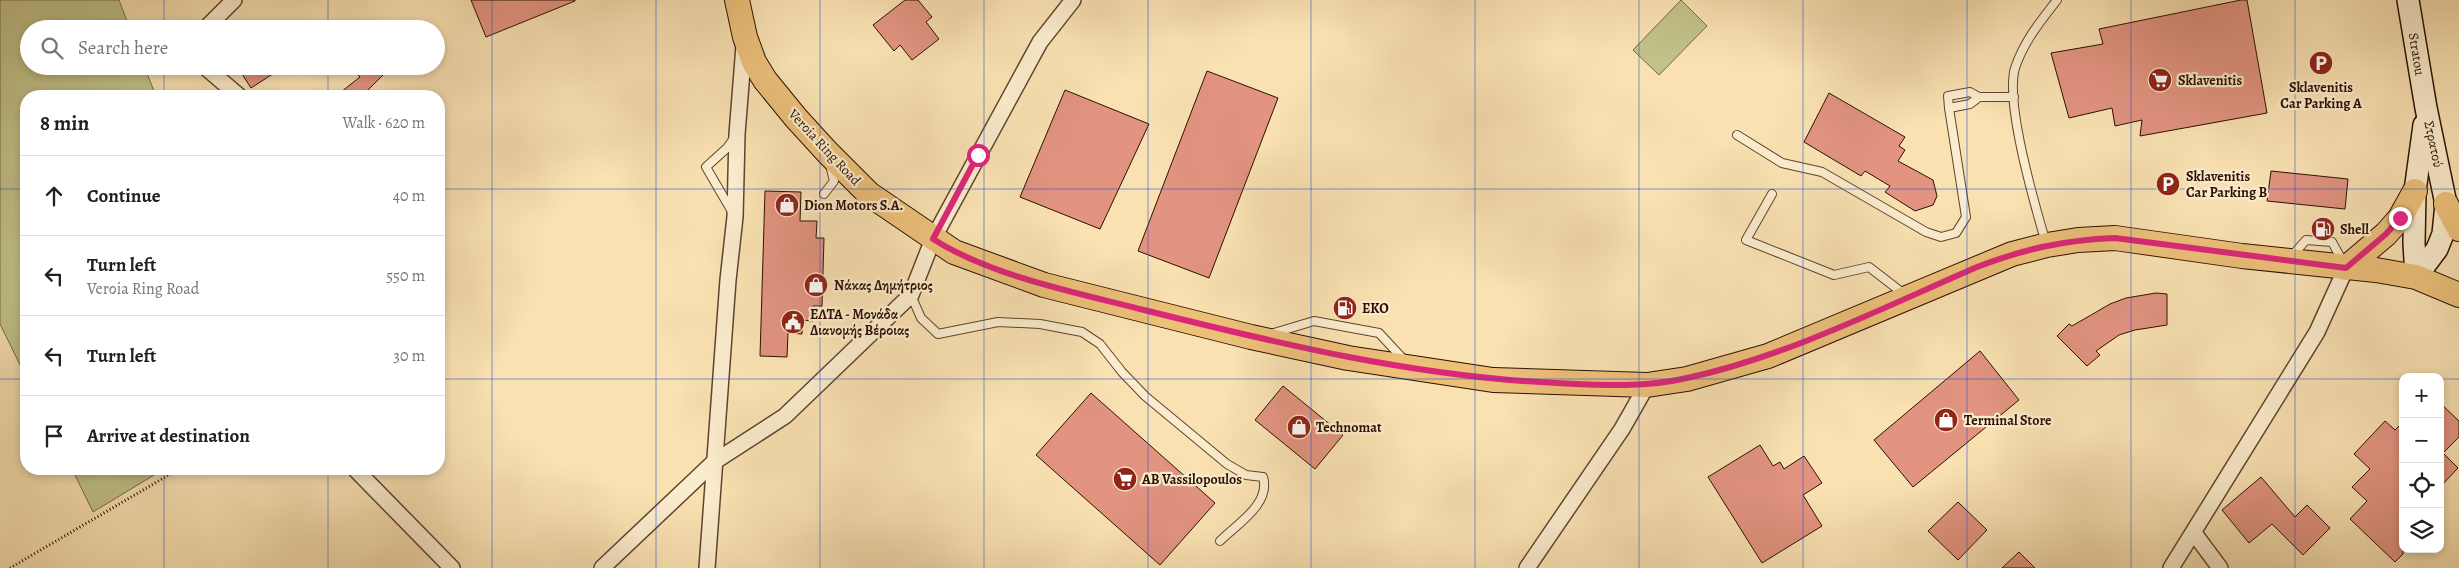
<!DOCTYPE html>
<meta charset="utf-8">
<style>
body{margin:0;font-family:Alegreya,serif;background:#f6f6f6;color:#202124}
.controls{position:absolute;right:15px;bottom:15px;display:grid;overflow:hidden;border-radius:10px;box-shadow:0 2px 8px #0003}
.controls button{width:45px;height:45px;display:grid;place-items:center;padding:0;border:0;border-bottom:1px solid #e0e0e0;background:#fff;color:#202124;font:25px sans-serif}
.stop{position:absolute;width:15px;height:15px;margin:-11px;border:4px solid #db2777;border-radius:50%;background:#fff}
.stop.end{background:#db2777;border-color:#fff;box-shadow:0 1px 5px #0008}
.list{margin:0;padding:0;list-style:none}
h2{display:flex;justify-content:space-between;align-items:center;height:65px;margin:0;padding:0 20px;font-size:21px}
h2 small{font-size:16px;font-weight:400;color:#757577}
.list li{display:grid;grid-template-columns:32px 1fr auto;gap:15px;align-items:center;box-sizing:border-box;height:80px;padding:0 20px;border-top:1px solid #e0e0e0}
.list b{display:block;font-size:19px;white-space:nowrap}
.list p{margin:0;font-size:16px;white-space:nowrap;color:#757577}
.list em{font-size:16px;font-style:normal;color:#757577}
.icon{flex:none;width:28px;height:28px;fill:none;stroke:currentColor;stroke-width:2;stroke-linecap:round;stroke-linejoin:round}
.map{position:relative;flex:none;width:2459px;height:568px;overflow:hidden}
.search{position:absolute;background:#fff;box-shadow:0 2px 8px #0003;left:20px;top:20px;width:425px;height:55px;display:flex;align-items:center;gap:12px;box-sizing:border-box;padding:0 18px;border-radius:28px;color:#757577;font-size:19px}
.panel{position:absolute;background:#fff;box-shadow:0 2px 8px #0003;left:20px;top:90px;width:425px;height:385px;border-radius:20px}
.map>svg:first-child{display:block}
.green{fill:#c1c289;stroke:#766946}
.building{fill:#e29481;stroke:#2c1002}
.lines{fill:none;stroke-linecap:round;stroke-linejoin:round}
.service-casing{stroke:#5f442e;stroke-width:10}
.minor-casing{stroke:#5f442e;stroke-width:18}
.secondary-casing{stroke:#2c1002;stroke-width:24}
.primary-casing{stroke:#2c1002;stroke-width:26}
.path{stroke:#2c1002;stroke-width:3;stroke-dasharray:1 2.5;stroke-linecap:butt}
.service{stroke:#fbeccd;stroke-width:8}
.minor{stroke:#fbeccd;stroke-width:15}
.secondary{stroke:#fbeccd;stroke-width:21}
.primary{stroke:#ecc079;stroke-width:24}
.route{stroke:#db2777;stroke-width:6}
.grid{fill:none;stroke:#1d4ed8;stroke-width:1;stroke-opacity:0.55}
.labels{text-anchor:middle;stroke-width:4.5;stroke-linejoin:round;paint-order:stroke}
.street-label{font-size:14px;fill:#2c1002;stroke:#fbeccd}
.poi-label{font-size:14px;font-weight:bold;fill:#2c1002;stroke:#fbeccd;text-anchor:start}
</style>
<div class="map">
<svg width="2459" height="568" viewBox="0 0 2459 568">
<rect width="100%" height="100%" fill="#f9e1b2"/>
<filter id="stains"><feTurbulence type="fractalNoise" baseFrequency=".004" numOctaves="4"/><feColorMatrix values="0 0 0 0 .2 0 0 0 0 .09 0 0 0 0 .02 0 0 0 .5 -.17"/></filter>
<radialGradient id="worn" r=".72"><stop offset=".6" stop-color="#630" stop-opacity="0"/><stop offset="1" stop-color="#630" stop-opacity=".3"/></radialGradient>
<g class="green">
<path d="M0,0H119L130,29H29V66H144L156,96H26V377L0,324Z"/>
<path d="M1681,0L1707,26L1659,75L1633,50Z"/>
<path d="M72,469H164L93,512Z"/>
</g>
<g class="building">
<path d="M471,0H575V1L486,37Z"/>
<path d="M905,0H918L932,17L926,22L939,39L912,60L900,45L894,51L873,25Z"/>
<path d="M2241,0H2247L2267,113L2140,136L2142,120L2115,126L2112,108L2069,118L2051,53L2103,44L2099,29Z"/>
<path d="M237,66H285L251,88Z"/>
<path d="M349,66H392L362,96H336L360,77Z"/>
<path d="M1207,71L1278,98L1209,278L1138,251Z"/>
<path d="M1065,90L1149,124L1100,229L1020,197Z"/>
<path d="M1829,93L1905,137L1899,146L1905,150L1898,161L1933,180L1937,196L1933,205L1915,211L1885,192L1890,186L1865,171L1861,176L1804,142Z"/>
<path d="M2271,171L2348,179L2345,209L2267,201Z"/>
<path d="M765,191L801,192L800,221H817L816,238H824L822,306H813V321L802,320V334L788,333L787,357L760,356Z"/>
<path d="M2156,293L2167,294V325L2135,330L2119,335L2096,351L2100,355L2087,366L2057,336L2069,324L2072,326L2110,304L2126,298Z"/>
<path d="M1980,351L2019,400L1913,487L1874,440Z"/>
<path d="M1283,386L1343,435L1315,469L1255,420Z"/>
<path d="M1091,393L1215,503L1160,565L1036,455Z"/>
<path d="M2440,403L2459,421V437L2443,453L2458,468L2440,487Z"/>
<path d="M2385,421L2395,430L2403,422V554L2395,562L2350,519L2367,501L2352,487L2370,469L2354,454Z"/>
<path d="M1760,445L1773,466L1780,462L1784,469L1804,456L1822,483L1803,495L1822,526L1762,563L1708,477Z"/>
<path d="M2261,477L2295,517L2307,505L2330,528L2303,555L2272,524L2249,543L2222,510Z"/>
<path d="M1958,502L1987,530L1958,560L1928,531Z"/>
<path d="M2019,552L2035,568H2002Z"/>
</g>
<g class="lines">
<g class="service-casing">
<g id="service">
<path d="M1979,97L1970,92L1948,96L1949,108L1970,104L1979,97H2014"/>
<path d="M1737,135L1782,163L1822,172L1926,232L1941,237L1956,233L1966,217L1949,108"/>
<path d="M824,194L834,181L830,165"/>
<path d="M1772,194L1746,240L1834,275L1869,267L1904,294"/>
<path d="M734,215L706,167L727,148L734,138"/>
<path d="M2046,243C2035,206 2005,102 2015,68C2024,41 2040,22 2057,0"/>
<path d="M2291,257L2306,240L2332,242L2343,262"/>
<path d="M911,295L921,318L938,334L998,322L1040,324L1082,332L1100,344L1122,372L1145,396L1227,464L1246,475L1263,477C1271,504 1237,524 1220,541"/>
<path d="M1271,334L1314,321L1379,333L1405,361"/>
</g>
</g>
<g class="minor-casing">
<g id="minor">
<path d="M205,29L234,0"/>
<path d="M204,66L239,96"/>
<path d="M355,469L452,568"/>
<path d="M2194,533L2220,568"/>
<path d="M602,568L714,462L785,416L911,295L933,239L1040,42L1073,0"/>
<path d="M707,568L728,280L735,217L737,134L744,46"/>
<path d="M1527,568L1622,429L1647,385"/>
<path d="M2171,568L2317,332L2346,268"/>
</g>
</g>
<g class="secondary-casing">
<g id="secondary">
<path d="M2408,0L2426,108L2446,204L2443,234L2437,249L2416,277"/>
<path d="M2416,277L2414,243L2415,191L2424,125"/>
</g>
</g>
<g class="primary-casing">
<g id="primary">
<path d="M737,0L745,37L754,62L765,80L796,118L828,153L869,194L954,252L1044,285L1251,337L1348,358L1493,380L1647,385L1687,379L1768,356L2012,254L2047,245L2078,240L2115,238L2242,256L2376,270L2416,277L2459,295"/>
<path d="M2446,204L2459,229"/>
<path d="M2346,268L2386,234L2400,218L2415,191"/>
</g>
</g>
<path class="path" d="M10,568L179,469"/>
<use href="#service" class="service"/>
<use href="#minor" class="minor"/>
<use href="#secondary" class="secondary"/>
<use href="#primary" class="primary"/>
</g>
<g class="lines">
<path class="route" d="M978,155L933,239C991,276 1077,293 1144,310C1280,344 1417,377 1557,383C1600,385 1644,388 1687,378C1788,356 1882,308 1977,267C2024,249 2064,240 2115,238L2346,268L2386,234L2400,218"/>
</g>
<path class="grid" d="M164,0V29M328,0V29M492,0V568M656,0V568M820,0V568M984,0V568M1148,0V568M1311,0V568M1475,0V568M1639,0V568M1803,0V568M1967,0V568M2131,0V568M2295,0V568M164,66V96M328,66V96M0,189H26M439,189H2459M0,379H26M439,379H2403M2440,379H2459M164,469V568M328,469V568"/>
<defs>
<g id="parking-disc" transform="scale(1.25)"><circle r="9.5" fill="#8f2418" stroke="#fbeccd"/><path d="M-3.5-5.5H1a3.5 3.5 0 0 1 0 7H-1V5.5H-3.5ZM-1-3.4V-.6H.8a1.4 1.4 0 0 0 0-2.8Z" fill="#fff"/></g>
<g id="supermarket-disc" transform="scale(1.25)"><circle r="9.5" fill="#8f2418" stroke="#fbeccd"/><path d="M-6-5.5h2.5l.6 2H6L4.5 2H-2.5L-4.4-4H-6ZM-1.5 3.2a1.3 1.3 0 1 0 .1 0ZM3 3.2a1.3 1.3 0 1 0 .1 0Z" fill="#fff"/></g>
<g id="shop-disc" transform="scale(1.25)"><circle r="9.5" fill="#8f2418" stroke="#fbeccd"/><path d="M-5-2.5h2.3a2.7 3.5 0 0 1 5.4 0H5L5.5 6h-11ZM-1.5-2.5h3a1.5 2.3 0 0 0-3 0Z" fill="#fff"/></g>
<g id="fuel-disc" transform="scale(1.25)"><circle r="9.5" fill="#8f2418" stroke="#fbeccd"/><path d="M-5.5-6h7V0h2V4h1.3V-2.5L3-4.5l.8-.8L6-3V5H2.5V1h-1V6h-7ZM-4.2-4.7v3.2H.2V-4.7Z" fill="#fff"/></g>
<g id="civic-disc" transform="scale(1.25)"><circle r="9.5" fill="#8f2418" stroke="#fbeccd"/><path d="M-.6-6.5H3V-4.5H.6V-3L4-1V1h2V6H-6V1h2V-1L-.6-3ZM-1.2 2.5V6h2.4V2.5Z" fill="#fff"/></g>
</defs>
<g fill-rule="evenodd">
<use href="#parking-disc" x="2321" y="63"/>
<use href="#supermarket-disc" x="2160" y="80"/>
<use href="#parking-disc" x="2168" y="184"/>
<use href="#shop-disc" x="787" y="205"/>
<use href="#fuel-disc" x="2323" y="229"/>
<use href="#shop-disc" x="816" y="285"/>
<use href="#fuel-disc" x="1345" y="308"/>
<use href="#civic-disc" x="793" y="322"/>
<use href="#shop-disc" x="1946" y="420"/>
<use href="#shop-disc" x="1299" y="427"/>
<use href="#supermarket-disc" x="1125" y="479"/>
</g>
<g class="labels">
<g class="street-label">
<text transform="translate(2417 54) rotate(81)" y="5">Stratou</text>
<text transform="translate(2434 144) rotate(78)" y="5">Στρατού</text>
<text transform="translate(825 147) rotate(47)" y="5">Verοia Ring Road</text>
</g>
<g class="poi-label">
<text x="2178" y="85">Sklavenitis</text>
<text x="2321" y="92" text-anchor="middle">Sklavenitis<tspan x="2321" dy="16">Car Parking A</tspan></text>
<text x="2186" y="181">Sklavenitis<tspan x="2186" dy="16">Car Parking B</tspan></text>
<text x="804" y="210">Dion Motors S.A.</text>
<text x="2340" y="234">Shell</text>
<text x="834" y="290">Νάκας Δημήτριος</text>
<text x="1362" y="313">EKO</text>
<text x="810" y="319">ΕΛΤΑ - Μονάδα<tspan x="810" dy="16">Διανομής Βέροιας</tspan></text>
<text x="1964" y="425">Terminal Store</text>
<text x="1316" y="432">Technomat</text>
<text x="1142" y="484">AB Vassilopoulos</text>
</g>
</g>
<rect width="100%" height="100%" filter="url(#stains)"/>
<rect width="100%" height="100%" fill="url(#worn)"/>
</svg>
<div class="controls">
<button>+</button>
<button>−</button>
<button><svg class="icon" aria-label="locate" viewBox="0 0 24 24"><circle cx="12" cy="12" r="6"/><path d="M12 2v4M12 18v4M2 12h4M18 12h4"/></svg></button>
<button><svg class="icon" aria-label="layers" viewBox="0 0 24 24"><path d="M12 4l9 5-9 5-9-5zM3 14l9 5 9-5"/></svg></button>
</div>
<div class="stop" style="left:978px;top:155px"></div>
<div class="stop end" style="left:2400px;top:218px"></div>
<div class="search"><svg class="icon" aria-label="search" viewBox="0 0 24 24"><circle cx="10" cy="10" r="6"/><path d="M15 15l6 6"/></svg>Search here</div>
<section class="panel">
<h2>8 min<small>Walk · 620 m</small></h2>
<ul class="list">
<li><svg class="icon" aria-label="ahead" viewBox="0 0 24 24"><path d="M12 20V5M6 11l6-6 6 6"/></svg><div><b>Continue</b></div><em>40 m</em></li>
<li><svg class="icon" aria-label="left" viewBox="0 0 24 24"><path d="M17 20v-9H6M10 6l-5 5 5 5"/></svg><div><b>Turn left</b><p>Verοia Ring Road</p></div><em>550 m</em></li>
<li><svg class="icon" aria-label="left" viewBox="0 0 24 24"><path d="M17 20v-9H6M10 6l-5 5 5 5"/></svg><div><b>Turn left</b></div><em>30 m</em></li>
<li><svg class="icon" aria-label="arrive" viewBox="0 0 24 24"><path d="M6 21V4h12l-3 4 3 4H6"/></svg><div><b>Arrive at destination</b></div></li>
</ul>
</section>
</div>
